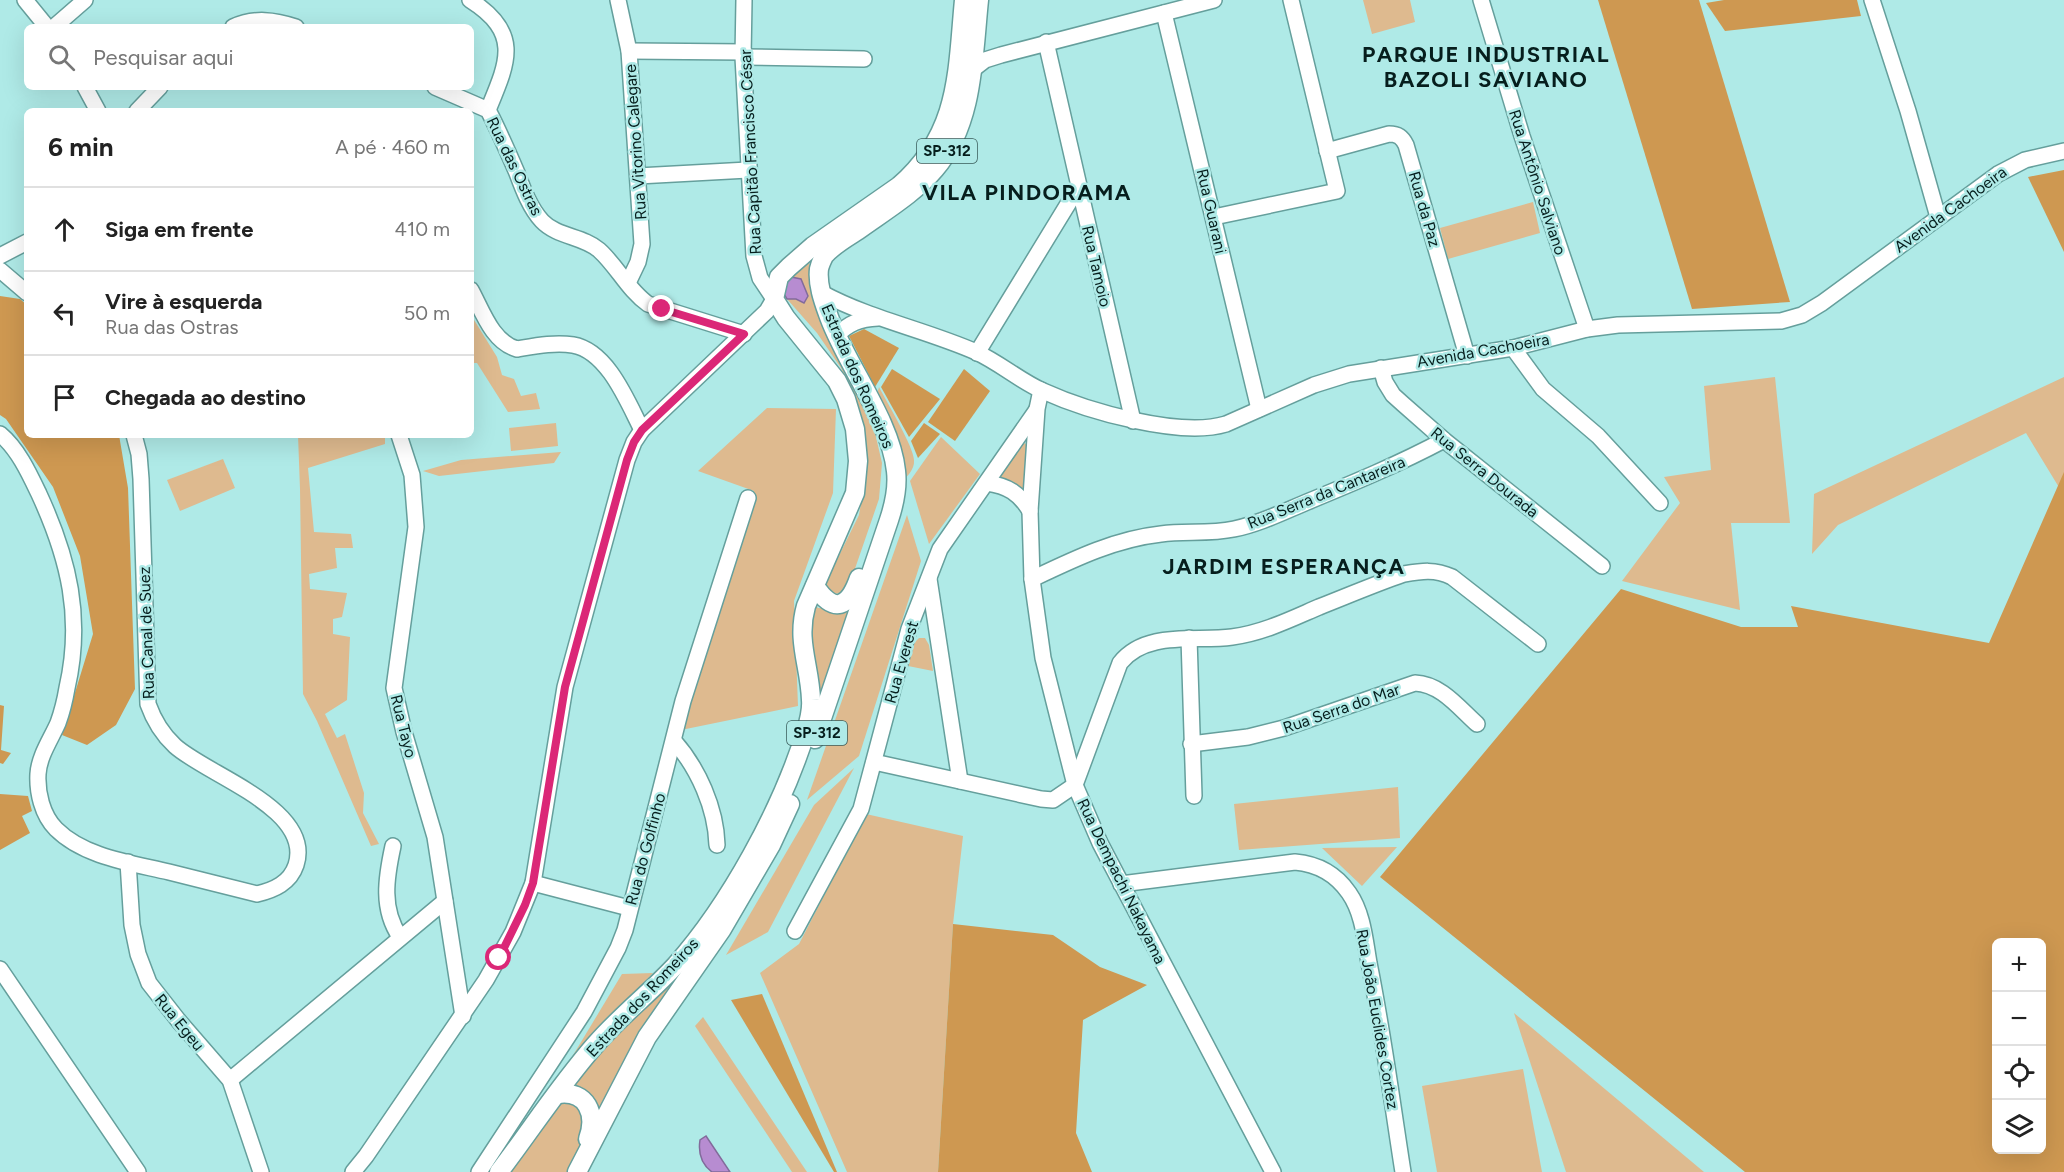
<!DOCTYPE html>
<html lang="pt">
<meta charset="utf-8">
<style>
body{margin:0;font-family:Figtree,sans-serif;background:#f2f2f2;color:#222}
.controls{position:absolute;right:18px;bottom:18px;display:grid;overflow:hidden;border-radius:9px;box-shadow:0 6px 24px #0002}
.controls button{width:54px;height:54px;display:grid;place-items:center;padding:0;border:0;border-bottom:2px solid #e0e0e0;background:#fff;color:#222;font:30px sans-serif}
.stop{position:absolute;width:18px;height:18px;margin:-14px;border:4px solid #db2777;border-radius:50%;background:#fff}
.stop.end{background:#db2777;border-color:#fff;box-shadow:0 2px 6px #0008}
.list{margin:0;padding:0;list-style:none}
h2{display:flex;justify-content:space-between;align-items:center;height:78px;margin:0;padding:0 24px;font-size:26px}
h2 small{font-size:20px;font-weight:400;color:#767676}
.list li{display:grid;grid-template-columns:39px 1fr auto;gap:18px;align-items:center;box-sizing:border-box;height:84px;padding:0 24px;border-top:2px solid #e0e0e0}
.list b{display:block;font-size:22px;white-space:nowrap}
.list p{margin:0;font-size:20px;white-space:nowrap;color:#767676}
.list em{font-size:20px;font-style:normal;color:#767676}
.icon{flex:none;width:33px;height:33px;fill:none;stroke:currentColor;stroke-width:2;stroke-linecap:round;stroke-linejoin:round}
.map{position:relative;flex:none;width:2064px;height:1172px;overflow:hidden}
.search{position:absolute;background:#fff;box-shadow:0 6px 24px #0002;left:24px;top:24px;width:450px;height:66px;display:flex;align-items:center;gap:15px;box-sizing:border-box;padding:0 21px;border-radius:9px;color:#767676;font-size:22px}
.panel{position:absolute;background:#fff;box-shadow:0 6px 24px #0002;left:24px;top:108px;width:450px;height:330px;border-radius:9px}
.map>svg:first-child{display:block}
.green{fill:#deba8f}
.forest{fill:#ce9851;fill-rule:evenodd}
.water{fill:#b78cd1;stroke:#826b9b;stroke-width:1.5}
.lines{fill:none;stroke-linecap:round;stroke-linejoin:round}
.minor-casing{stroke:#659f9c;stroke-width:18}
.major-casing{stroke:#659f9c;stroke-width:21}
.minor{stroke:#fff;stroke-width:15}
.major{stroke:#fff;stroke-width:18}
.route{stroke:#db2777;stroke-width:8}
.labels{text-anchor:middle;stroke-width:5;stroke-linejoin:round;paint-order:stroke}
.shield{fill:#afeae7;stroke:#395b5a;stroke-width:1.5}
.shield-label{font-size:15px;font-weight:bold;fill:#061e1d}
.street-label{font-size:16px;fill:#061e1d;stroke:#afeae7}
.district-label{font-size:22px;font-weight:bold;letter-spacing:1.5px;fill:#061e1d;stroke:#afeae7}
</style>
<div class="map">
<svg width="2064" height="1172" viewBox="0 0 2064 1172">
<rect width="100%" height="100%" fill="#afeae7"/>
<g class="green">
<path d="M1363,0H1410L1415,22L1372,34Z"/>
<path d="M1533,202L1540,233L1448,259L1440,228Z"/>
<path d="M809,260L812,281L840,362L873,424L882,463L879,499L848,589C837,596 824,597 827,580L859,515L865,479L852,392L841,368L817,333L787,299L784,280Z"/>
<path d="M471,315L497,357L502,375L514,379L521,396L536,393L540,409L508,412L477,363H471Z"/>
<path d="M1775,377L1790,523H1731L1740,610L1622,581L1680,503L1664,477L1711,470L1704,386Z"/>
<path d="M2064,377V479L2060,489L2026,433L1838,525L1812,554L1814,494Z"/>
<path d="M879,387C886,401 914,447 914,460C915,470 906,478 899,483L876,398Z"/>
<path d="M767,408L836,409L833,493L794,601L798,706L681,730L754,491L698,471Z"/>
<path d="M556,423L558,446L511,451L509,428Z"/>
<path d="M298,435H385V444L308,468L314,532L351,534L353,548H335L337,568L309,574L310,589L347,593L342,617L333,619V634L350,637L347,700L325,714L337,738L345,734L364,793L363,813L379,844L371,846L317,721L303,694L300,489Z"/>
<path d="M941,437L980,474L929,544L910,481Z"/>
<path d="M1023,443L1031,445L1025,493L997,479Z"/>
<path d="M561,452L554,463L439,476L423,471L461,460Z"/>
<path d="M223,459L235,488L180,511L167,480Z"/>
<path d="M907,515L921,561L859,756L807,800Z"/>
<path d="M813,601L818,608L852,606L819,703L807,620Z"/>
<path d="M919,638H925L929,645L933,671L908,666L914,643Z"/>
<path d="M854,768L768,932L726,955L814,805Z"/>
<path d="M1398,787L1400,838L1239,850L1234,804Z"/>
<path d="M866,814L963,836L953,924L938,1172H847L760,973L799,944Z"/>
<path d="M1397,847L1362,886L1322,848Z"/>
<path d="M703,944L595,1122L569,1089L596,1050Z"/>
<path d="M653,973L566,1067L622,974Z"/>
<path d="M1514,1013L1704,1172H1566Z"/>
<path d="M703,1017L807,1172H792L695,1026Z"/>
<path d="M1523,1069L1542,1172H1437L1422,1086Z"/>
<path d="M569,1096L587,1116L586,1134L571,1172H507L563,1097Z"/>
</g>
<g class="forest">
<path d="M1598,0H1699L1790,302L1692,309Z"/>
<path d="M1724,0H1857L1861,16L1725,31L1706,3Z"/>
<path d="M2064,170V252L2028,177Z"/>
<path d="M0,296L20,299L27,305V435H119L128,488L135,689L116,725L87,745L62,735L93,634L80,556L53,487L6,419L0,415Z"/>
<path d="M864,329L899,348L875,387L849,336Z"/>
<path d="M892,369L940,399L909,437L881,387Z"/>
<path d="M964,369L990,391L955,441L928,422Z"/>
<path d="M924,423L940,434L918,458L911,441Z"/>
<path d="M2064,472V1172H1745L1380,877L1621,589L1741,627H1798L1791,606L1989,643ZM1996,942H2042V1150H1996Z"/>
<path d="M0,705L4,706L1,750L11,753L3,764L0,763Z"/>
<path d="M0,794L28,796L32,811L22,816L30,833L0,850Z"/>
<path d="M953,924L1053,935L1100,967L1147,985L1083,1020L1076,1133L1092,1172H938Z"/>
<path d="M762,994L837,1172H834L731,1000Z"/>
</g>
<g class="water">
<path d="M791,277L801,279L808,296L804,303L796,299H787L784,294V280Z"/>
<path d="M706,1136L730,1172H712C701,1164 698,1153 700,1140Z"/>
</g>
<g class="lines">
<g class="minor-casing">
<g id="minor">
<path d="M25,0L47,27"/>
<path d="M470,0C522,33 508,62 488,110"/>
<path d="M618,0L629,51L642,244L638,262L628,283"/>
<path d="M1481,0L1522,136L1587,329"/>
<path d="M1872,0L1908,111L1938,217"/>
<path d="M1164,13L1259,409"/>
<path d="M54,27L85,0"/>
<path d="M233,27C254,17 275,20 296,27"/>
<path d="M1046,42L1133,421"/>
<path d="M629,51L744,52"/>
<path d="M743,57L864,59"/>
<path d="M972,70L985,60L1001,55L1214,0"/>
<path d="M85,87L98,111"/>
<path d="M435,87L488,110C499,131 508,152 517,173C523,189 530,208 542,221C557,237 583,236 599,250C617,266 628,290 648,304L744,334"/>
<path d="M137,111L160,87"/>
<path d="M1327,151L1389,134C1398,134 1402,137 1406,145L1467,356"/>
<path d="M638,176L748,170"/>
<path d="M1214,217L1337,191L1291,0"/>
<path d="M0,256L27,242"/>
<path d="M0,270L27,293"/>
<path d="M471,290C482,310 492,342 517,349C535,346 555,342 573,345C608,351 628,403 642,430"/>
<path d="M822,293C870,319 926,330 976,352C1000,363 1020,381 1043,391C1087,411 1180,438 1226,424L1314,385L1349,374L1513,348L1587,329L1618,325L1781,321L1802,315L1822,303L1998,174L2025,160L2064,151"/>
<path d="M836,336C849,323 859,319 878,318"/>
<path d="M1513,348L1543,389L1598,436L1660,503"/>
<path d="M977,353L1079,186"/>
<path d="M1381,368L1385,382L1393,395L1403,404L1444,440L1602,566"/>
<path d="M1041,390L1037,409L1030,511L1032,579L1043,658L1075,785L1100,843L1273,1172"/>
<path d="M0,434C18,449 29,473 39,494C69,559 83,618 67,688C65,700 62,712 58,723C51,739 39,756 38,774C37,792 42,815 56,829C84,857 131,863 169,872C198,879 228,887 257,894C274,890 290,883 296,865C314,809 207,775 175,746C162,734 154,721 148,704L141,479L139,454L134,435"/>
<path d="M399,435L412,475L416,527L394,688L404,732L435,837L463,1016"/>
<path d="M987,483C1008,486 1019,493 1030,511"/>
<path d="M929,579L960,781"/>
<path d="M1032,579C1074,559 1115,539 1161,534C1185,531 1210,534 1234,529C1259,524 1283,512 1307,502C1353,483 1399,464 1444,440"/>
<path d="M1189,638L1194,796"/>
<path d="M674,741C698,768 716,808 717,845"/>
<path d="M1191,744L1248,737L1284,728L1415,683C1441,684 1459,708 1477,724"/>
<path d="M874,762L1041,799L1053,800L1075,785L1120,663C1146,630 1196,642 1232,637C1263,633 1291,619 1319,607C1347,596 1375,584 1404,574C1422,571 1435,569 1452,577L1538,644"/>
<path d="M393,846C386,878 381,909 400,937"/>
<path d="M128,862L132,925L138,954L149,983L178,1020L230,1080L261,1172"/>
<path d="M533,883L629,908"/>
<path d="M1121,884L1295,862C1318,864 1336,874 1349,893C1363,913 1365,940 1369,963C1383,1032 1392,1102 1403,1172"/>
<path d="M795,931L861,809L909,629L940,549L1036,411"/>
<path d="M0,969L138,1172"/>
<path d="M230,1080L445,901"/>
<path d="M353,1172L366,1156L486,980L513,932L533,883L565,687L627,460L634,442L642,430L767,311L774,299L760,278L754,256L743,57L744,0"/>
<path d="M479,1172L584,1012L618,948L625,930L683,701L748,498"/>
</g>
</g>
<g class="major-casing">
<g id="major">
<path d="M815,586C834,615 849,607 859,578"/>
<path d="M815,739L889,520C894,505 898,488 896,471C891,421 847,366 829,317C824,303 817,285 819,269C820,264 822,260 824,256C832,246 846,238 857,231C883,212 914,194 935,169C974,123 973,57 979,0"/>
<path d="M558,1094C587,1090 597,1114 588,1139"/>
<path d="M499,1172C531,1130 560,1085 595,1045C620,1016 650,993 676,965C730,904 782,809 806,731C809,721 812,711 811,700C810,666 796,641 806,606L855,493L858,461L855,429L846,399L837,381L786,318L774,299L779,277L789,267L813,246L899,186C960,133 957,73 964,0"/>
<path d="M577,1172L647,1037L722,929L771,845L790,804"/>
</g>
</g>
<use href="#minor" class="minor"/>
<use href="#major" class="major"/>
</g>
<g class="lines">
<path class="route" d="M499,958L525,905L533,883L565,687L627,460L634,442L642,430L744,334L662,309"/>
</g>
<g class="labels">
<g class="shield">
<rect x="917" y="139" width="60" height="24" rx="4.5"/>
<rect x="787" y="721" width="60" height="24" rx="4.5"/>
</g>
<g class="shield-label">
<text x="947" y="156">SP-312</text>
<text x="817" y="738">SP-312</text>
</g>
<g class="street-label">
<text transform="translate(635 142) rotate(-94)" y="6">Rua Vitorino Calegare</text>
<text transform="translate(750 152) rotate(-93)" y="6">Rua Capitão Francisco César</text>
<text transform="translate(515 166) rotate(64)" y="6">Rua das Ostras</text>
<text transform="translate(1538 182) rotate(72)" y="6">Rua Antônio Salviano</text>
<text transform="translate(1425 209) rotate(74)" y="6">Rua da Paz</text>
<text transform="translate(1950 209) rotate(-36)" y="6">Avenida Cachoeira</text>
<text transform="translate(1212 211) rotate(77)" y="6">Rua Guarani</text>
<text transform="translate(1097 266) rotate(77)" y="6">Rua Tamoio</text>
<text transform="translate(1483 350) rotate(-10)" y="6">Avenida Cachoeira</text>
<text transform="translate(858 376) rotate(66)" y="6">Estrada dos Romeiros</text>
<text transform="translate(1485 472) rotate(39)" y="6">Rua Serra Dourada</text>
<text transform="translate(1326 492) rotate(-22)" y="6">Rua Serra da Cantareira</text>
<text transform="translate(146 633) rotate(-92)" y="6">Rua Canal de Suez</text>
<text transform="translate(901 662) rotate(-74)" y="6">Rua Everest</text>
<text transform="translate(1341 708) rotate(-19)" y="6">Rua Serra do Mar</text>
<text transform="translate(404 726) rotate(76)" y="6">Rua Tayo</text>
<text transform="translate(645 849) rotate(-75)" y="6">Rua do Golfinho</text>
<text transform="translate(1122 881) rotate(64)" y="6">Rua Dempachi Nakayama</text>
<text transform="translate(642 997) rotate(-47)" y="6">Estrada dos Romeiros</text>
<text transform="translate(1378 1019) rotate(80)" y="6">Rua João Euclides Cortez</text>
<text transform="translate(180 1022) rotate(51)" y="6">Rua Egeu</text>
</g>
<g class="district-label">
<text x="1486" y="62">PARQUE INDUSTRIAL<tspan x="1486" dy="25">BAZOLI SAVIANO</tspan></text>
<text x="1027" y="200">VILA PINDORAMA</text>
<text x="1284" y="574">JARDIM ESPERANÇA</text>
</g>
</g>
</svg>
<div class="controls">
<button>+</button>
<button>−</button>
<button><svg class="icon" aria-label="locate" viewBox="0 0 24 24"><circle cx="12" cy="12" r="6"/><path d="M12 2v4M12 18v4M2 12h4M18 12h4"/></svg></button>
<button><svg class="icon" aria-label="layers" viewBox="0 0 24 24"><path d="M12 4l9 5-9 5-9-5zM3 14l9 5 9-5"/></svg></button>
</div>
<div class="stop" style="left:499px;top:958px"></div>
<div class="stop end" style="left:662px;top:309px"></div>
<div class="search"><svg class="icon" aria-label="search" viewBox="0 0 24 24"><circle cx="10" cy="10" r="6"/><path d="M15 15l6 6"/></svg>Pesquisar aqui</div>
<section class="panel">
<h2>6 min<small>A pé · 460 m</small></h2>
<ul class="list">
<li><svg class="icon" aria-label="ahead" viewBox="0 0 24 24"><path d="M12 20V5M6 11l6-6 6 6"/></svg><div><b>Siga em frente</b></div><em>410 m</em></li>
<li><svg class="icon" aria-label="left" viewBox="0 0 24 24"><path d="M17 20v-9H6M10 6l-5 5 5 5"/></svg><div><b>Vire à esquerda</b><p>Rua das Ostras</p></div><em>50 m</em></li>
<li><svg class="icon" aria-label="arrive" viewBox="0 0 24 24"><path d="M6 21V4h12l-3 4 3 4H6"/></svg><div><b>Chegada ao destino</b></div></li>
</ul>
</section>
</div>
